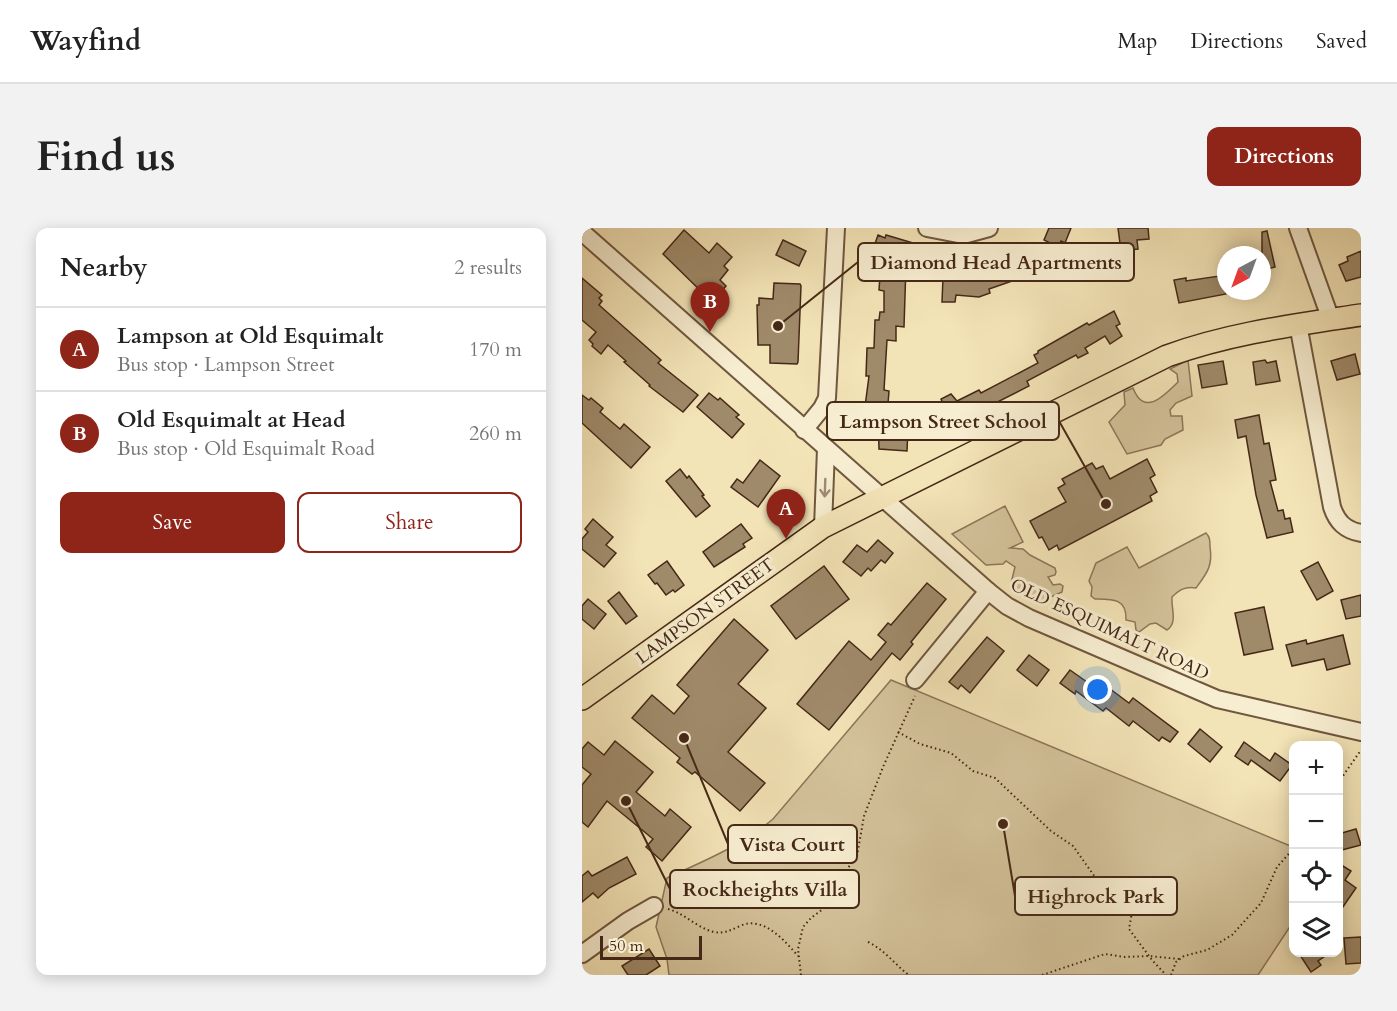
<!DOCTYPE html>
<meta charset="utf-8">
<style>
body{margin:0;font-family:Cardo,serif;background:#f2f2f2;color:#222}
.controls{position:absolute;right:18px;bottom:18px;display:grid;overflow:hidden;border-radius:12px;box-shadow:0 3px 15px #0003}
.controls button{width:54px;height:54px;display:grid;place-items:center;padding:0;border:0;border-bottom:2px solid #e0e0e0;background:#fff;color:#222;font:30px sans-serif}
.compass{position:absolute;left:635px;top:18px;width:54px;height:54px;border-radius:50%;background:#fff;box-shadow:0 3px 15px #0003;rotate:221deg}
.scale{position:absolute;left:18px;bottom:15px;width:102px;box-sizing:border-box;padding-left:6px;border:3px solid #452817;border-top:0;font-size:16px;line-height:21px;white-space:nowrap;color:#452817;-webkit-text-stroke:4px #f7edd0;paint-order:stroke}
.you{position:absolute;left:516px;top:462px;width:21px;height:21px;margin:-15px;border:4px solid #fff;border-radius:50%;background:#1a73e8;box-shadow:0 0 0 9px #1a73e833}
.badge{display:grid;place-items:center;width:39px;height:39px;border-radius:50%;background:#8f2418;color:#fff;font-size:20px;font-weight:700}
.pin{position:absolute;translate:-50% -50px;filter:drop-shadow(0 2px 3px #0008)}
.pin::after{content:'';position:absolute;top:32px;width:21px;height:18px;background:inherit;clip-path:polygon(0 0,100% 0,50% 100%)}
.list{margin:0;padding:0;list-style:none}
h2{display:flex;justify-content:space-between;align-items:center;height:78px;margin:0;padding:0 24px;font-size:26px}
h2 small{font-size:20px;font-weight:400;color:#767676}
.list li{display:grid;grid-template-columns:39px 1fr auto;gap:18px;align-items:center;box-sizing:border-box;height:84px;padding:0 24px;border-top:2px solid #e0e0e0}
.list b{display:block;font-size:22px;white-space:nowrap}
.list p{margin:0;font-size:20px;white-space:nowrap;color:#767676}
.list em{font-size:20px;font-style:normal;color:#767676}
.actions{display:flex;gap:12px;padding:18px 24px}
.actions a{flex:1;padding:14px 0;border:2px solid #8f2418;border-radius:12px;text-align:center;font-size:21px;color:#8f2418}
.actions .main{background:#8f2418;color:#fff}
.icon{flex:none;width:33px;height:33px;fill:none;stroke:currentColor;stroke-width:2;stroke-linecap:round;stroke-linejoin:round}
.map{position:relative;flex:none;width:779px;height:747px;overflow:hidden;border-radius:12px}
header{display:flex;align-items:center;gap:36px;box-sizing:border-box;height:84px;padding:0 30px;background:#fff;border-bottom:2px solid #e0e0e0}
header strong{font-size:28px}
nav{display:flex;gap:33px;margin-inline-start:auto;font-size:21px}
.intro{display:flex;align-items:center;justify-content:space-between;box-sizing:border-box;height:144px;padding:0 36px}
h1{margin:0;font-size:42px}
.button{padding:15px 27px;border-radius:12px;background:#8f2418;color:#fff;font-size:21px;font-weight:700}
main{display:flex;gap:36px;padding:0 36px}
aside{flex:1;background:#fff;border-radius:12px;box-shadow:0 3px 15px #0003}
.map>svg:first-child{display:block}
.green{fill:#d5c49c;stroke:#8d765a;stroke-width:1.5}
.building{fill:#9f8a6a;stroke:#452817;stroke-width:1.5}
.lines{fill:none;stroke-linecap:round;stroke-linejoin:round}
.minor-casing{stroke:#70573f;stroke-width:20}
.major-casing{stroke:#452817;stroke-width:24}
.path{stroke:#452817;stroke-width:2;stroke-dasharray:1.5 3;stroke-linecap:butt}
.minor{stroke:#f7edd0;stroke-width:16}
.major{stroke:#f3e4b7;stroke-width:21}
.oneway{stroke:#9e8a74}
.labels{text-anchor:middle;stroke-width:6;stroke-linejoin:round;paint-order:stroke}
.street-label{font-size:18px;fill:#452817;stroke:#f7edd0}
.leader{fill:none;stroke:#452817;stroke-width:2}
.callout-dot{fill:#452817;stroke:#f7edd0;stroke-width:2}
.callout{fill:#f7edd0;stroke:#452817;stroke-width:2}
.callout-label{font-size:20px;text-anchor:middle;font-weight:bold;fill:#452817}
</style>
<header>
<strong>Wayfind</strong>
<nav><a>Map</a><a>Directions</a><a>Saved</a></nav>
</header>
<div class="intro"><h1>Find us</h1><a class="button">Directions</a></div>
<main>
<aside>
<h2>Nearby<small>2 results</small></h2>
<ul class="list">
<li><span class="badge">A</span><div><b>Lampson at Old Esquimalt</b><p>Bus stop · Lampson Street</p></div><em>170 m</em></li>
<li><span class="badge">B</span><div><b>Old Esquimalt at Head</b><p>Bus stop · Old Esquimalt Road</p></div><em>260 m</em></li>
</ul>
<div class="actions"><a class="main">Save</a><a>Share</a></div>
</aside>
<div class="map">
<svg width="779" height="747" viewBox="0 0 779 747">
<rect width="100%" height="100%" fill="#f3e4b7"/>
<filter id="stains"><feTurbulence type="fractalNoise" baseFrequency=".00333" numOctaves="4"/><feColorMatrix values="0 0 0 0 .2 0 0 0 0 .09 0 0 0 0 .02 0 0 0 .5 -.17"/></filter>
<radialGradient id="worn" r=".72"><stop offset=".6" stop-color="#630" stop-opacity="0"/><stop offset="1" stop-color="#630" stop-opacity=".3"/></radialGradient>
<g class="green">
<path d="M606,132L610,168L594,175L588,182L589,188H600L601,202L583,211L579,217L545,226L527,194L543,177L542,164L551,160C562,189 582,168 596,154L595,146L588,141Z"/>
<path d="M423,278L441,314L428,320L441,321L448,327L473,340L474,344L473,347L466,349L471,357L478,356L481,358L480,364L458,374L437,365L429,355L433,339L424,333L421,336L404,337L370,306Z"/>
<path d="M624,305C628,309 628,313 628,319C631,338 625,345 614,360C603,358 597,362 590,369C589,382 596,394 585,402L574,395L568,396L557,404L554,402L553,394L544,392C545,370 530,371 513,371L509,368L510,359L507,353L514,335L545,319L557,340Z"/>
<path d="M309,452L711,619V694L676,747H87L85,731L74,699L85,650C122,633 159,618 191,591Z"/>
</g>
<g class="building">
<path d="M467,0H489L483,15L479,13L476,19L462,12Z"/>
<path d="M536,0H566L567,11L555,12L556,21L539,23Z"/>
<path d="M102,2L127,25L135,15L150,29L142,38L146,42L138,52L144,58L130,74L81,26Z"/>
<path d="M685,3L693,39L680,42V4Z"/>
<path d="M296,7L303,10L304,7L331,15L329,19L333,20L334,37H324L322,99L314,98V113L305,112L302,162L307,163L306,176H311L309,199L326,200L325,223L297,221L296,187L282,186L287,148H284L285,120H292L293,92H297L298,84H302V63L297,62L299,33L288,30Z"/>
<path d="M201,12L224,23L217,38L194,27Z"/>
<path d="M450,16L460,31L456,34L457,36L430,53L407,61L408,65L397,69L374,67L373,74H360L361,50L401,52L397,42L405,39L403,36L418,30L419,33Z"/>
<path d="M779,23V49L764,53L757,37L766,33L765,29Z"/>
<path d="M644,47V66L597,75L592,52L604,50V53Z"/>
<path d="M0,50L20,67L17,70L20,73L17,77L79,132L76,135L116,167L101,184L67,158L68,157L42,134L44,133L26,117L19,126L10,118L11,116L7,112L14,104L0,92Z"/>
<path d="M192,55L218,56L219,58L216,134L215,136L188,135V117H176L175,77H177V70L191,71Z"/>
<path d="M532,83L538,96L534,98L540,108L528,116L523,108L503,120L506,125L496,130L494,127L445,153L447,158L364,200L355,184L362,178L359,171L369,166L375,173L397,162L399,165L456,135L452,127L456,125V123L505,95L507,97Z"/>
<path d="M773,126L778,146L755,152L749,133Z"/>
<path d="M683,132L685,135L694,133L698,153L674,157L671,134Z"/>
<path d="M641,133L645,156L620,160L616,137Z"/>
<path d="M127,165L136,172L138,170L157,187L154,189L162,196L150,210L115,179Z"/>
<path d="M0,167L7,172L9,170L21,180L18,184L38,201L42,196L68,219L49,240L0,195Z"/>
<path d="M677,187L682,216L687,215L694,252L688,253L696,283L701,282L703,291L708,290L711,304L685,310L674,267L664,208L656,210L653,192Z"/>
<path d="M565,231L573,247L568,250L575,264L568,268L570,273L477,322L475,317L467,322L460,309L457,310L448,293L484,274L476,260L483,256L480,251L510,235L514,241L521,238L528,251Z"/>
<path d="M178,232L198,248L176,279L149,259L155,251L161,255Z"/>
<path d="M98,241L105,250L107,248L122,267L120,268L128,278L114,289L84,253Z"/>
<path d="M11,291L31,309L24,317L34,325L22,339L0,321V311L6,304L3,301Z"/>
<path d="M159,296L170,310L161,316L163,319L132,339L121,324Z"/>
<path d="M296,312L311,325L303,335L299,332L289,343L286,340L279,348L261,334L275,317L285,324Z"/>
<path d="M85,333L102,357L93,364L91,362L84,367L75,355L73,356L66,347Z"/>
<path d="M736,334L751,363L735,372L719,343Z"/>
<path d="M242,338L267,371L214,411L189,378Z"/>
<path d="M345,355L364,371L329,414L331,416L318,432L310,425L247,502L215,476L267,413L289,432L304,414L296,407L306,395L309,397Z"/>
<path d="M37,364L55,388L44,396L26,373Z"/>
<path d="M779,367V388L764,391L759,372Z"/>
<path d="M6,371L24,386L12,401L0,391V378Z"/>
<path d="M682,379L691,421L662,427L653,385Z"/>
<path d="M152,391L186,422L156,456L184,480L146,524L183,555L158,583L113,544L110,546L95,534L98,530L50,490L70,467L92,486L107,468L95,457Z"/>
<path d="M761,407L768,436L745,442L742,431L710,438L704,417L724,412L725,416Z"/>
<path d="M405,409L422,423L388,465L379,457L376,461L367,454Z"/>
<path d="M447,427L467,442L455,458L435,442Z"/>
<path d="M488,442L515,461L520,455L547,475L551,470L596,504L588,514L580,509L577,513L551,493L547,498L524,480L521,483L494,463L493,466L478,455Z"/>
<path d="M618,501L640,519L628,534L606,516Z"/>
<path d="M33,513L71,544L54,564L83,588L88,581L109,599L80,633L64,619L71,611L25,573L6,599L0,594V557L9,546L0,539V521L6,514L22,527Z"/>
<path d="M662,514L688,533L693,525L710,537L698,553L669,532L666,537L653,528Z"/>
<path d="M774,601L779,617L756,623V606Z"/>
<path d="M45,629L54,646L27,660L16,670L11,665L0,674V648L6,643L10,648Z"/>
<path d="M756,635L769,643L763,652L774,660L756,686Z"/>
<path d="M779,709V735L764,736L762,710Z"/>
<path d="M67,721L78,738L64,747H46L40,738Z"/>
<path d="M716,724H749L736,733L739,737L729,744Z"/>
</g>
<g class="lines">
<g class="minor-casing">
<g id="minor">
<path d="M345,0L381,7L407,0"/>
<path d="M716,0L749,92"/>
<path d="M0,4L406,363L425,378L447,390L635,471L779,504"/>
<path d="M716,96L750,279C755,294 763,302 779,305"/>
<path d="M222,202L240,180L245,170L254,0"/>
<path d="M241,299L244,221"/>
<path d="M333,452L406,363"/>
<path d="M0,726L46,693L72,678"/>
</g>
</g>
<g class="major-casing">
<path id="major" d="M0,471L241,299L585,128C648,105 713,97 779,87"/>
</g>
<g class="path">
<path d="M316,504L338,516L369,525L391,543L413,550L469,603L491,618L518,656L537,670L550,684L547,701L570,732L584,747"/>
<path d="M756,555L779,522"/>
<path d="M86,681C102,685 115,700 132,704C142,706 149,702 158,698C181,687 203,713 216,728"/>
<path d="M286,714C303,722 313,737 327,747"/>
<path d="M219,747L216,721L221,699L229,690L245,678L257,663L263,644L275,628L282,588L301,539L333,468"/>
<path d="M460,747L523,726L543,729L567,728L597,731"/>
<path d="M589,747L594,734L602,728L625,722L650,707L679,675L695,639L712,620"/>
</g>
<use href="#minor" class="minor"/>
<use href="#major" class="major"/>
</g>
<defs><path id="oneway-shaft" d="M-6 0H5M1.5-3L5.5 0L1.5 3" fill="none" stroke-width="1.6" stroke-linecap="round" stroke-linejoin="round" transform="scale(1.5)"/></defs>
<use class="oneway" href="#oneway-shaft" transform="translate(243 260) rotate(92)"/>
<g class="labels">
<g class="street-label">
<text transform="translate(123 383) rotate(-36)" y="6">LAMPSON STREET</text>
<text transform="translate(528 401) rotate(25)" y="6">OLD ESQUIMALT ROAD</text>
</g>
</g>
<path class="leader" d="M196 98L276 34M524 276L477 193M102 510L146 616M44 573L88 661M421 596L433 668"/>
<g class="callout-dot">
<circle cx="196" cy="98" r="6"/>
<circle cx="524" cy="276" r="6"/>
<circle cx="102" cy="510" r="6"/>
<circle cx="44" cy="573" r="6"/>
<circle cx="421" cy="596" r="6"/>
</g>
<g class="callout">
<rect x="276" y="15" width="276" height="38" rx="6"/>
<rect x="245" y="174" width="232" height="38" rx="6"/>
<rect x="146" y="597" width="129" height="38" rx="6"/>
<rect x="88" y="642" width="189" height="38" rx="6"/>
<rect x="433" y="649" width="162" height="38" rx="6"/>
</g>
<g class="callout-label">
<text x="414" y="41">Diamond Head Apartments</text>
<text x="361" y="200">Lampson Street School</text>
<text x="210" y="623">Vista Court</text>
<text x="183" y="668">Rockheights Villa</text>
<text x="514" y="675">Highrock Park</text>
</g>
<rect width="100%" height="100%" filter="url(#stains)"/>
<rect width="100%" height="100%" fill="url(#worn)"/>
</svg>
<div class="controls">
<button>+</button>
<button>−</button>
<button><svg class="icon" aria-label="locate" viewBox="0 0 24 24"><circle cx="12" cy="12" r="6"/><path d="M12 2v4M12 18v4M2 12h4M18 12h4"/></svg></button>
<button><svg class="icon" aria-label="layers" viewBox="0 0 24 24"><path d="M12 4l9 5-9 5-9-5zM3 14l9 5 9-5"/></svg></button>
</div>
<svg class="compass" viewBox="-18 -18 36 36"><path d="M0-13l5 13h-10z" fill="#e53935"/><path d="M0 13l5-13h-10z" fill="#767676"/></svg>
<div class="scale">50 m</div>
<div class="you"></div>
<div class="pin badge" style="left:204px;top:311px">A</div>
<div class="pin badge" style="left:128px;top:104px">B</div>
</div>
</main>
